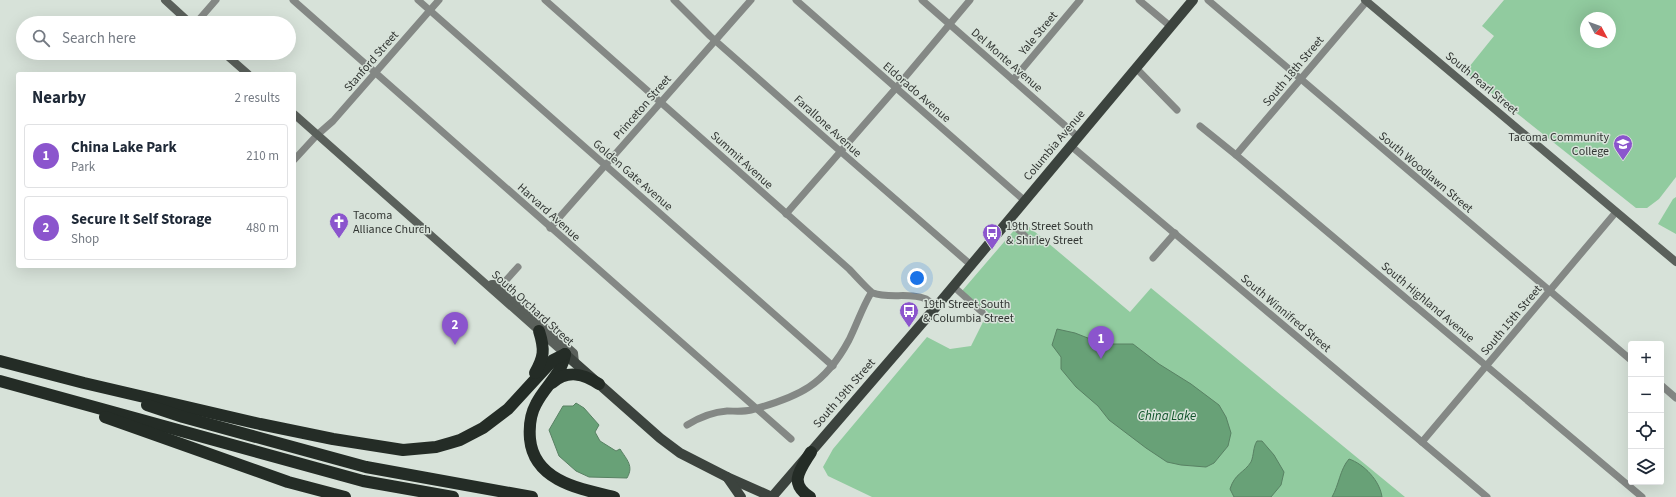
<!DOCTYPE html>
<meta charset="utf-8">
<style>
body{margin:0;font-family:"Source Sans 3",sans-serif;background:#f2f2f3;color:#1f2937}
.controls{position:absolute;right:12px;bottom:12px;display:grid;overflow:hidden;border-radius:4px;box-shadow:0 4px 16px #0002}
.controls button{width:36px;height:36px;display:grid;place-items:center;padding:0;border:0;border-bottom:1px solid #e0e1e3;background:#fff;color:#1f2937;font:20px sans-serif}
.compass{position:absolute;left:1580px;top:12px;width:36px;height:36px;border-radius:50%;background:#fff;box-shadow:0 4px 16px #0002;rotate:131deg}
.you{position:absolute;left:917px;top:278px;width:14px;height:14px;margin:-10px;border:3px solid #fff;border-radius:50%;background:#1a73e8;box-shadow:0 0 0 6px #1a73e833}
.badge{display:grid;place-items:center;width:26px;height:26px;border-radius:50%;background:#8b55cd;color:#fff;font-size:13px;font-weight:700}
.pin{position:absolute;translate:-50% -33px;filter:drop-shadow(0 1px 2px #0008)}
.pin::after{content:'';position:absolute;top:21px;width:14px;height:12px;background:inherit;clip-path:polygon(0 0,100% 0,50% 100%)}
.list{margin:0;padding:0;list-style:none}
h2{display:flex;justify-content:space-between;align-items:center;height:52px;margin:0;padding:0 16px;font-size:17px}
h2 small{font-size:13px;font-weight:400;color:#747a83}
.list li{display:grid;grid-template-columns:26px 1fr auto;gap:12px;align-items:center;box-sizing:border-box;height:64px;margin:0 8px 8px;padding:0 8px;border:1px solid #e0e1e3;border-radius:4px}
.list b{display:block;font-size:15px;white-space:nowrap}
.list p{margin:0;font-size:13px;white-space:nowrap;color:#747a83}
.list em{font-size:13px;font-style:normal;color:#747a83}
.icon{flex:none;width:22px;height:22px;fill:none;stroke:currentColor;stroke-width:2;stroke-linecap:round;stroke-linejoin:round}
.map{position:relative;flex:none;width:1676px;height:497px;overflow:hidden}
.search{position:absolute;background:#fff;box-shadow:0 4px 16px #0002;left:16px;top:16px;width:280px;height:44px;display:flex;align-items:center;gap:10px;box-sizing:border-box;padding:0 14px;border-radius:22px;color:#747a83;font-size:15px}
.panel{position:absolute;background:#fff;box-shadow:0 4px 16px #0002;left:16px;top:72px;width:280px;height:196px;border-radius:4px}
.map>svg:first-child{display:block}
.green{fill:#91cb9f;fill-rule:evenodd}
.water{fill:#68a177;stroke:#588163}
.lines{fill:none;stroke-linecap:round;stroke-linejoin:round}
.street{stroke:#848885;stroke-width:7}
.secondary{stroke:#5a605b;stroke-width:8}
.primary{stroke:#3c433e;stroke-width:10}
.highway{stroke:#242c26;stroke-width:12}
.labels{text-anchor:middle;stroke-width:3;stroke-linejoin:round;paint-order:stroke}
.street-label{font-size:12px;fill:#323633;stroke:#d7e2d9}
.poi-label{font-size:12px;fill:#323633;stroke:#d7e2d9;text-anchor:start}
.water-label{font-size:13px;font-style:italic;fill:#10522a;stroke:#d7e2d9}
</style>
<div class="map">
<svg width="1676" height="497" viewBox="0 0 1676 497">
<rect width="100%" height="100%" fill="#d7e2d9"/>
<g class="green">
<path d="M1504,0H1676V177L1659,199L1647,208H1636L1465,72L1494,36L1482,26ZM1586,18H1610V42H1586Z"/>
<path d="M1676,197V234L1658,224L1673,199Z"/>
<path d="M1022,221L1130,312L1151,288L1405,497H872L828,476L823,467L833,449L927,337L950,349L971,346L988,312L962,291Z"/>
</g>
<g class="water">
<path d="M1057,329L1075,333L1103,344H1133L1159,364L1191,384L1219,405L1226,417L1231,433L1228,446L1214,463L1206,467L1181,465L1167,462L1146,448L1109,420L1098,406L1076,387L1061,369V357L1052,345Z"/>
<path d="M576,403L584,408L599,425L595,432L600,441L616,451L620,449C627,460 634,466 627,478L589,477L576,471L559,456L549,430L563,406H573Z"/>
<path d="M1257,441H1262L1274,455L1284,472L1281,485L1271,497H1234L1230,489C1235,473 1244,473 1251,462C1254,455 1253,447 1257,441Z"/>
<path d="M1349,459C1364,464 1380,481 1382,497H1332C1339,485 1340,469 1349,459Z"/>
</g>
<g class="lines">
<g class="street">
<path d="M293,0L791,439"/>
<path d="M418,0L833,366"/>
<path d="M545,0L849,269C853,273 871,293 873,293C888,299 911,292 926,299C929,301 933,304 936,307"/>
<path d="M674,0L710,36L840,151L971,265"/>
<path d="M796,0L1025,201"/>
<path d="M922,0L1078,137"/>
<path d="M1139,0L1170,26"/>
<path d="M1208,0L1631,360"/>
<path d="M196,23L216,0"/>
<path d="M1136,68L1177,110"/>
<path d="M1013,80L1080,0"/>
<path d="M1200,126L1236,155L1642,497"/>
<path d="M1071,146L1487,497"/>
<path d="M1236,155L1367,1"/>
<path d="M294,160L317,135L333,121L439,0"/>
<path d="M786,214L896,88L970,0"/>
<path d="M1008,220L1025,236"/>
<path d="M550,228L751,0"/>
<path d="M1153,258L1175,233"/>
<path d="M953,286L982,312"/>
<path d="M499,288L518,267"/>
<path d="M1661,385L1676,398"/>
<path d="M687,425C700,417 712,412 727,411C735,411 743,412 751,410C799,397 825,385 849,340C857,324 862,308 871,293"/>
<path d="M1422,442L1616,212"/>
</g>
<g class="secondary">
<path d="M165,0L190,23"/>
<path d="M1365,0L1676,262"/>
<path d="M224,53L248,74"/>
<path d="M294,114L565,354"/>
<path d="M492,284H494L519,304L574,353L575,363"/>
</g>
<g class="primary">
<path d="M565,354L660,438L680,453L727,477L772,497"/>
<path d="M727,477L741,497"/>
<path d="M772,497L936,307L1193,0"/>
</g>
<g class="highway">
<path d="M565,354C562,374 545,386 536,404C530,415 529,427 530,439C534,481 580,489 614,497"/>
<path d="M0,361L84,383L260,424L333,439L403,450L436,447L450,443L460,440L483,428L508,409L553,360L565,354"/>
<path d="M535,373C544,357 545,350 539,331"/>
<path d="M0,381L363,481L453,497"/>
<path d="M552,383C568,369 584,374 599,384"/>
<path d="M147,405L183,417L366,467L532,497"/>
<path d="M105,417L288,482L345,497"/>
<path d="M810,497C788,483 800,470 811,452"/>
</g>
</g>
<defs>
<g id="university-pin" transform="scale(1)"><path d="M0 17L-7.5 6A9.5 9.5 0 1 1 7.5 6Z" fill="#8b55cd" stroke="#d7e2d9"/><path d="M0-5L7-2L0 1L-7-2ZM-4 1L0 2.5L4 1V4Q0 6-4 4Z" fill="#fff"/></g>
<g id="church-pin" transform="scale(1)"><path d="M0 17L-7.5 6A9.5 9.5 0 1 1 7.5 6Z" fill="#8b55cd" stroke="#d7e2d9"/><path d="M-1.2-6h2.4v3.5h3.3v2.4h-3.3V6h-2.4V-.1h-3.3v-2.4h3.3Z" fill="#fff"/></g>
<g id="bus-pin" transform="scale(1)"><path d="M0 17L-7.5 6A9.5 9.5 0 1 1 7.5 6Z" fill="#8b55cd" stroke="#d7e2d9"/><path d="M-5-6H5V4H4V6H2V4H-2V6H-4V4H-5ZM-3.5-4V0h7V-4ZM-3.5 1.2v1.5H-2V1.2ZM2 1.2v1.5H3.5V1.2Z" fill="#fff"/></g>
</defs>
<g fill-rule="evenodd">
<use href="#university-pin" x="1623" y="144"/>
<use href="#church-pin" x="339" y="222"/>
<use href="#bus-pin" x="992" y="233"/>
<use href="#bus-pin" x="909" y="311"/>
</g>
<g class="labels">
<g class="street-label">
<text transform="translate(1038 33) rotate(-50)" y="4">Yale Street</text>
<text transform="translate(1007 60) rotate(41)" y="4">Del Monte Avenue</text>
<text transform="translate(371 61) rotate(-49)" y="4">Stanford Street</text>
<text transform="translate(1293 71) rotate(-50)" y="4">South 18th Street</text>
<text transform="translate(1482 83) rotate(40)" y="4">South Pearl Street</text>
<text transform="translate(917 92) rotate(41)" y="4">Eldorado Avenue</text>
<text transform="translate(642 107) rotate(-49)" y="4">Princeton Street</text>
<text transform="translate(828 126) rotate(42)" y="4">Farallone Avenue</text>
<text transform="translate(1054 145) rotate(-50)" y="4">Columbia Avenue</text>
<text transform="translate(742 160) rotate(42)" y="4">Summit Avenue</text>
<text transform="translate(1426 172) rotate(40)" y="4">South Woodlawn Street</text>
<text transform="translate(633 175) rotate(41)" y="4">Golden Gate Avenue</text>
<text transform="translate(549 212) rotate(42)" y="4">Harvard Avenue</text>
<text transform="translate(1428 302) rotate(40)" y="4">South Highland Avenue</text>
<text transform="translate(533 308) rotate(42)" y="4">South Orchard Street</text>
<text transform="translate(1286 313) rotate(40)" y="4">South Winnifred Street</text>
<text transform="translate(1511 320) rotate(-50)" y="4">South 15th Street</text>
<text transform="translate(844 393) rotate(-49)" y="4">South 19th Street</text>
</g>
<g class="poi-label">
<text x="1609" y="141" text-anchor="end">Tacoma Community<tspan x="1609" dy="14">College</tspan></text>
<text x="353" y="219">Tacoma<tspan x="353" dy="14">Alliance Church</tspan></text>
<text x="1006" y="230">19th Street South<tspan x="1006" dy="14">&amp; Shirley Street</tspan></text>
<text x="923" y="308">19th Street South<tspan x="923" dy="14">&amp; Columbia Street</tspan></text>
</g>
<g class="water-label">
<text x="1167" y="420">China Lake</text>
</g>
</g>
</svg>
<div class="controls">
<button>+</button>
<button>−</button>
<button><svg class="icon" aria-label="locate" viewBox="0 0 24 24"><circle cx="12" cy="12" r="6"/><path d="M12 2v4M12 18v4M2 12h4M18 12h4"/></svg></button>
<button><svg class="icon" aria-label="layers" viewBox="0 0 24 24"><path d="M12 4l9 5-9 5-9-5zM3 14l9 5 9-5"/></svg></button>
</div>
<svg class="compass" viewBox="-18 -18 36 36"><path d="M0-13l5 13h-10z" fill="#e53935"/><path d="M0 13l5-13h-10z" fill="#747a83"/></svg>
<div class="you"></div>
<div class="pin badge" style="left:1101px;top:359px">1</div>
<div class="pin badge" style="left:455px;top:345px">2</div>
<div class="search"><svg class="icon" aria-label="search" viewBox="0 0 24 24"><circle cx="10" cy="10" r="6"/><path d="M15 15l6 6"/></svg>Search here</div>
<section class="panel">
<h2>Nearby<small>2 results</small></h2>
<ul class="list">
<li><span class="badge">1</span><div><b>China Lake Park</b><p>Park</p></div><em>210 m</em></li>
<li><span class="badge">2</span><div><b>Secure It Self Storage</b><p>Shop</p></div><em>480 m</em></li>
</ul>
</section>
</div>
